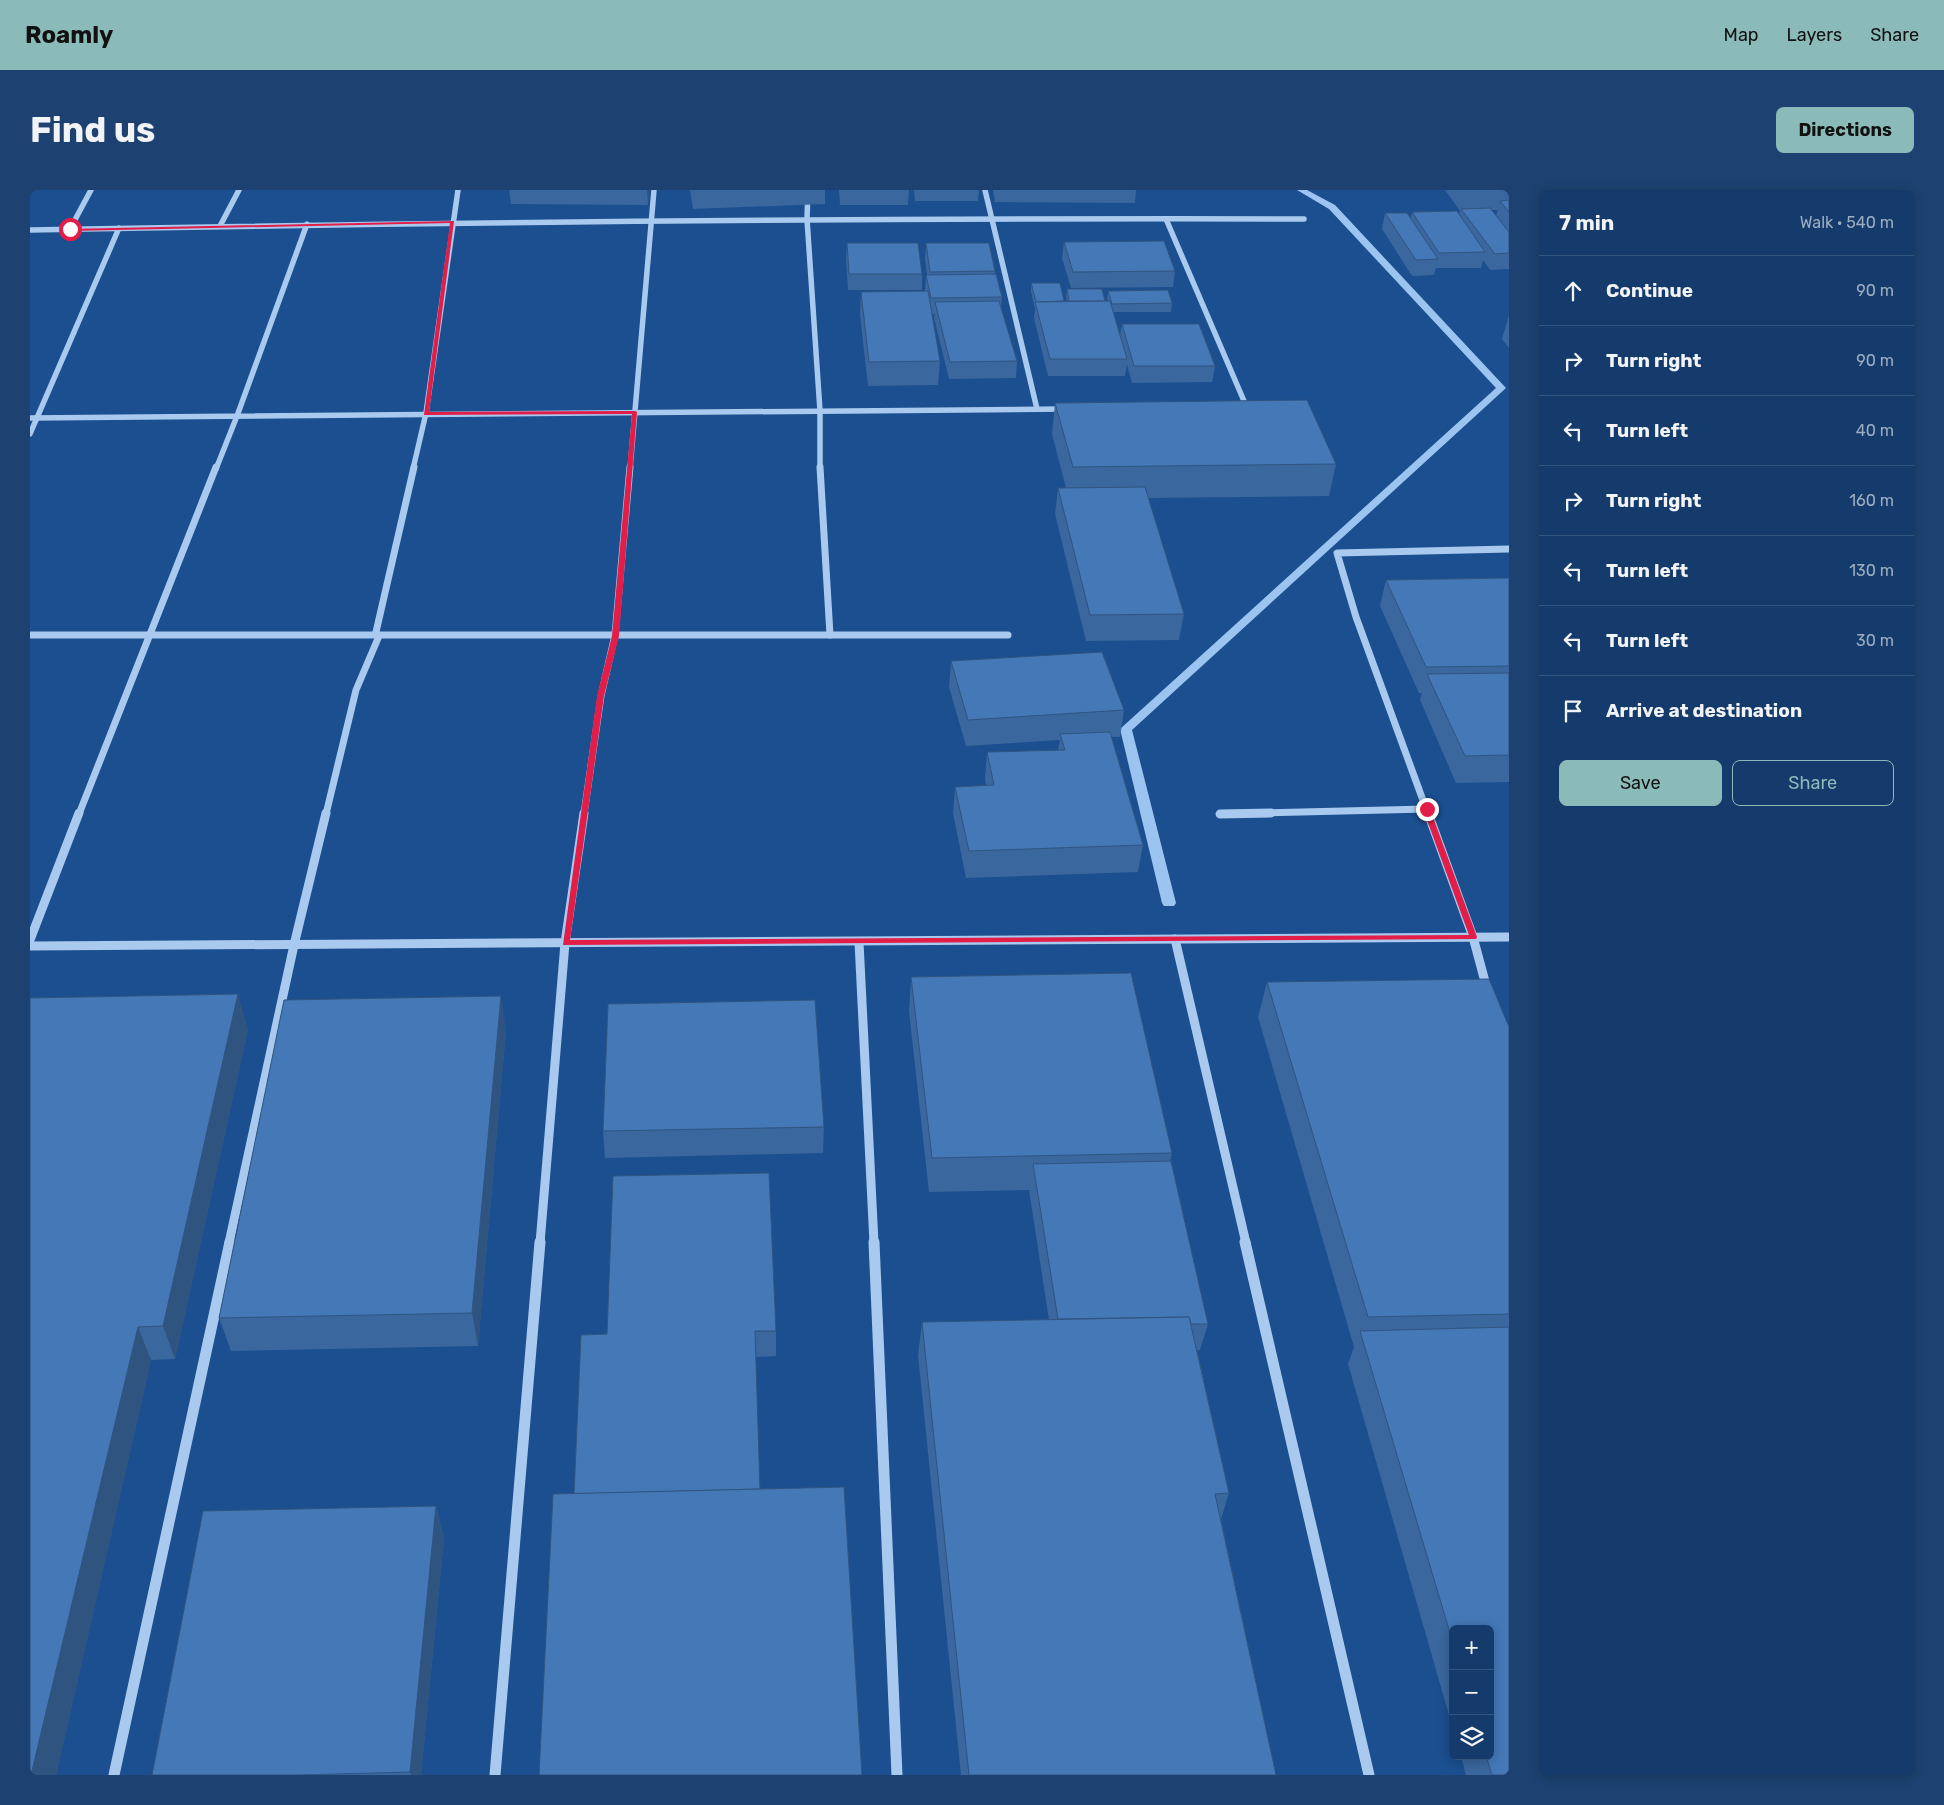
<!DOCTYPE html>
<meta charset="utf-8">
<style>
body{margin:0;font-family:Rubik,sans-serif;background:#1d4271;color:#f1f3f6}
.controls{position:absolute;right:15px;bottom:15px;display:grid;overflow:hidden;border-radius:8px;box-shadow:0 2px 12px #0003}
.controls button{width:45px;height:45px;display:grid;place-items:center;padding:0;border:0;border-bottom:1px solid #33557e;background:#143b6b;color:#f1f3f6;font:25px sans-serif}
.stop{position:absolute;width:15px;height:15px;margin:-11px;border:4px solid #e11d48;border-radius:50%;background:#fff}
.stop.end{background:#e11d48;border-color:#fff;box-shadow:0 1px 5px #0008}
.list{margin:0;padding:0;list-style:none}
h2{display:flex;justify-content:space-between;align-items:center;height:65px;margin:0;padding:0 20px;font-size:21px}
h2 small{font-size:16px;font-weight:400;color:#9dadc1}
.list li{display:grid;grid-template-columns:32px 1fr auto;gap:15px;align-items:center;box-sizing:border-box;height:70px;padding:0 20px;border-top:1px solid #33557e}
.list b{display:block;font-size:19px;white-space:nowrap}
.list em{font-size:16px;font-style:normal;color:#9dadc1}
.actions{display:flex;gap:10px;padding:15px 20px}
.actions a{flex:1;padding:11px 0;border:1px solid #8bbbb9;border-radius:8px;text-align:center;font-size:18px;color:#8bbbb9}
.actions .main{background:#8bbbb9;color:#111}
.icon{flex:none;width:28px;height:28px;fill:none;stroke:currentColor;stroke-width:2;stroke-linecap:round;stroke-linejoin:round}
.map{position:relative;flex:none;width:1479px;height:1585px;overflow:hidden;border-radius:8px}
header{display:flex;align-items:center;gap:30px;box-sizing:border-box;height:70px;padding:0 25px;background:#8bbbb9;color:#111}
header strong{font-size:24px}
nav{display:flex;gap:28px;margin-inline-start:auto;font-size:18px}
.intro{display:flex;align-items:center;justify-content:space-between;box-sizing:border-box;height:120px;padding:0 30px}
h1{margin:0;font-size:35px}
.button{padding:12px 22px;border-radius:8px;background:#8bbbb9;color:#111;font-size:18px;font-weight:700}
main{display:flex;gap:30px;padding:0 30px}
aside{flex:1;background:#143b6b;border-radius:8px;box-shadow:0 2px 12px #0003}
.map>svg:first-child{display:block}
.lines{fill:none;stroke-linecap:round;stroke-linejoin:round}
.stream{fill:#9cc4f0;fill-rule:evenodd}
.minor-far3{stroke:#a9c9ee;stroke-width:5.5}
.minor-far2{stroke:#a9c9ee;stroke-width:7}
.minor-far1{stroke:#a9c9ee;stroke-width:9}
.minor{stroke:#a9c9ee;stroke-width:11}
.wall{fill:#3a679d;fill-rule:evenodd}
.shaded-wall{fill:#305480}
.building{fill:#4478b7;stroke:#305480}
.route{fill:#e11d48}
</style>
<header>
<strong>Roamly</strong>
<nav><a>Map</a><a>Layers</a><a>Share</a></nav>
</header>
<div class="intro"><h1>Find us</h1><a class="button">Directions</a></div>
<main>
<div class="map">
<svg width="1479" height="1585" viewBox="0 0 1479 1585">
<rect width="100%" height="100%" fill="#1b4f8f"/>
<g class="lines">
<path class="stream" d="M1267,0H1277L1305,15L1476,198L1102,540L1146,713L1144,716H1134L1132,713L1090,539L1466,198L1299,19Z"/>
<g class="minor-far3">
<path d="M778,0L777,29L790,221V279"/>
<path d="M955,0L1007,219"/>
<path d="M1136,29L1217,218H1212"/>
<path d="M190,36L209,0"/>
<path d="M40,39L61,0"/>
<path d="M0,40C425,32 849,28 1274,29"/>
<path d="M0,228L1034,219"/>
<path d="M0,244L89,38"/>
<path d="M186,279L207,226L277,34"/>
<path d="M383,279L396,223L428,0"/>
<path d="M600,279L624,0"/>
</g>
<g class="minor-far2">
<path d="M790,277L800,445"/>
<path d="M0,445H978"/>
<path d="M49,624L186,277"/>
<path d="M296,624L326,500L349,446L346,442L384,277"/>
<path d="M554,624L571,506L585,445L600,277"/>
<path d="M1190,624L1397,619"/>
<path d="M1398,624L1326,427L1307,363L1479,359"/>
</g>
<g class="minor-far1">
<path d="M1398,623L1443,747L1457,799"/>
<path d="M1190,624L1241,623"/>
<path d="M1145,749L1216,1053"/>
<path d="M0,750L49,623"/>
<path d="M829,752L844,1053"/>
<path d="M0,756L1479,747"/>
<path d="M199,1053L264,755L296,623"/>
<path d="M510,1053L535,753L554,623"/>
</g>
<g class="minor">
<path d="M844,1052L867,1585"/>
<path d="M1215,1052L1339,1585"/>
<path d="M84,1585L200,1052"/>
<path d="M465,1585L510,1052"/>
</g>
</g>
<g class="wall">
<path d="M479,0H619L618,15L481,14Z"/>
<path d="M660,0H795V14L663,19Z"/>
<path d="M809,0H879L878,15H810Z"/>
<path d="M884,0H949L948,11H885Z"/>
<path d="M963,0H1106L1105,13L965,12Z"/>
<path d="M1415,0H1479V79L1460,80L1453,70L1451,78H1406L1404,85L1382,86L1352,39L1355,23L1381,28L1382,22L1429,24L1430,21ZM1461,20H1468L1466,26Z"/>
<path d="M1034,52L1145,81L1143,97L1041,98L1032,68Z"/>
<path d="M817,53L892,84V100H818L816,69Z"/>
<path d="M896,53L965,81V84L972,107L971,117L987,171L986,188L919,189L904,128L905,124H902L910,171L908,195L838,196L830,125L831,102L895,101L896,85H897L895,69Z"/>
<path d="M1001,93L1034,111H1037L1036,107L1037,99L1075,111H1078L1077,109L1078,101L1142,113L1141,122H1083L1090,145L1092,134L1185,176L1182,192L1102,193L1097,175L1095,186H1018L1004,128L1005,119L1001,102Z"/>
<path d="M1479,125V158L1472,149Z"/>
<path d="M1025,213L1306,274L1299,306L1118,308L1154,424L1149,450L1056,451L1025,324L1028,298H1036L1022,244Z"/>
<path d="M1479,388V592L1426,593L1390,510L1392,503H1389L1350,416L1356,390Z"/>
<path d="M921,471L1094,520L1090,547H1081L1113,655L1108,682L936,688L923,623L925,597L956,596L955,589L957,562L1028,560L1030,550L936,556L919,497Z"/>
<path d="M881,787L1142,963L1140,971L1178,1134L1170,1160H1167L1199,1303L1191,1329L1246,1585H931L888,1165L892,1132L1019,1130L999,1000L899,1002L879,821Z"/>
<path d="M1237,792L1479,837V1585H1436L1431,1566H1460L1423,1439V1539L1318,1174L1324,1157L1228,827Z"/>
<path d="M0,808L218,839L145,1169L121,1170L26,1585Z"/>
<path d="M476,840L448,1156L201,1161L189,1128Z"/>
<path d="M794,937L793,963L575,968L573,941Z"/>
<path d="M746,1141V1166L726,1167L544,1304L551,1145Z"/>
<path d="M406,1316L414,1348L391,1585H122Z"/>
</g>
<g class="shaded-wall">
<path d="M617,0H619L618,15Z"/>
<path d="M208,804L218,839L145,1169L133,1136Z"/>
<path d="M471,806L476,840L448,1156L442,1123Z"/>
<path d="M108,1137L121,1170L26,1585H1Z"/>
<path d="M406,1316L414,1348L391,1585H381L380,1582Z"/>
</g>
<g class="building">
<path d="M1479,10V22L1470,11Z"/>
<path d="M1460,18L1479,42V63L1465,64L1431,19Z"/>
<path d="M1427,21L1455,62L1409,63L1382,22Z"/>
<path d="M1355,23H1377L1408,69L1386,70Z"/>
<path d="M1134,51L1145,81L1043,82L1034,52Z"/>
<path d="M817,53H888L892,84H819Z"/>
<path d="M896,53H959L965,81L900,82Z"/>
<path d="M966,84L972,107L901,108L896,85Z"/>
<path d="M1001,93H1030L1034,111L1006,112Z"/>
<path d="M1037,99H1072L1075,111H1039Z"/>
<path d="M1138,100L1142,113L1082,114L1078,101Z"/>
<path d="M898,101L910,171L839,172L831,102Z"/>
<path d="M969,111L987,171L920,172L905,112Z"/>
<path d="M1080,111L1097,169H1020L1005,112Z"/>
<path d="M1092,134H1169L1185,176H1104Z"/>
<path d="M1277,210L1306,274L1043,277L1025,213Z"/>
<path d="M1115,297L1154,424L1060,425L1028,298Z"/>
<path d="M1479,388V476L1396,477L1356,390Z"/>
<path d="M1072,462L1094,520L938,530L921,471Z"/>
<path d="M1479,483V565L1435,566L1397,484Z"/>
<path d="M1080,542L1113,655L939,661L925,597L964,595L957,562L1035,560L1030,544Z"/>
<path d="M1101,783L1142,963L902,968L881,787Z"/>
<path d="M1459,789L1479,837V1124L1338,1127L1237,792Z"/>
<path d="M208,804L133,1136L108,1137L1,1585H0V808Z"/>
<path d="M471,806L442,1123L189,1128L254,810Z"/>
<path d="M785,810L794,937L573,941L578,814Z"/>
<path d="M1141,971L1178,1134H1161L1159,1127L1028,1129L1003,974Z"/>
<path d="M739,983L746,1141H725L730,1299L544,1304L551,1145L577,1144L583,986Z"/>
<path d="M1159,1127L1199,1303L1185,1304L1246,1585H939L892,1132Z"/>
<path d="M1479,1137V1585H1462L1456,1566H1460V1439H1423V1453L1330,1141Z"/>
<path d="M814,1297L832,1585H509L523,1304Z"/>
<path d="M406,1316L380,1582L269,1585H122L173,1321Z"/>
</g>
<path class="route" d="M424,31L399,222L605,221L607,222L589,446L574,506L540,750L1439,745L1393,619L1397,616L1400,619L1447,747L1446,749L533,755L567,506L582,446L602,224L394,225L420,33L40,41L37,39Z"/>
</svg>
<div class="controls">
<button>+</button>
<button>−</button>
<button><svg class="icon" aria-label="layers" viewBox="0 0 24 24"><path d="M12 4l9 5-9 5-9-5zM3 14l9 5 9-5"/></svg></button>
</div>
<div class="stop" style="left:40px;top:39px"></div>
<div class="stop end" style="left:1397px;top:619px"></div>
</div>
<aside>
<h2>7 min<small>Walk · 540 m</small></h2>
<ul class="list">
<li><svg class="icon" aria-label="ahead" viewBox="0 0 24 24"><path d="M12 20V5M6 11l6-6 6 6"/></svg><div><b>Continue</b></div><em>90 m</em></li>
<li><svg class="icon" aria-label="right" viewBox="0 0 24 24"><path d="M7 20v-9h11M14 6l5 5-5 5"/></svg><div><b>Turn right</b></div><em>90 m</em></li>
<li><svg class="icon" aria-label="left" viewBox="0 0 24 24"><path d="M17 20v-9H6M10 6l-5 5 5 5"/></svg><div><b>Turn left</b></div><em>40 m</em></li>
<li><svg class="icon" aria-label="right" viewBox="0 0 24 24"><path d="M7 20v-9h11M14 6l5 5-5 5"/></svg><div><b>Turn right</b></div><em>160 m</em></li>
<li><svg class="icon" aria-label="left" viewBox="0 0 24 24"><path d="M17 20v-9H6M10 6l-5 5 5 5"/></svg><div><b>Turn left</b></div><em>130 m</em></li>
<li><svg class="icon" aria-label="left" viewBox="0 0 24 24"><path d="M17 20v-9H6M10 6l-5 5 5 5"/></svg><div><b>Turn left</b></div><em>30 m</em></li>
<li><svg class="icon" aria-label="arrive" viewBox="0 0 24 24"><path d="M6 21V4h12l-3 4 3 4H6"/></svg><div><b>Arrive at destination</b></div></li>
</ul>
<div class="actions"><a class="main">Save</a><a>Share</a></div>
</aside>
</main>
